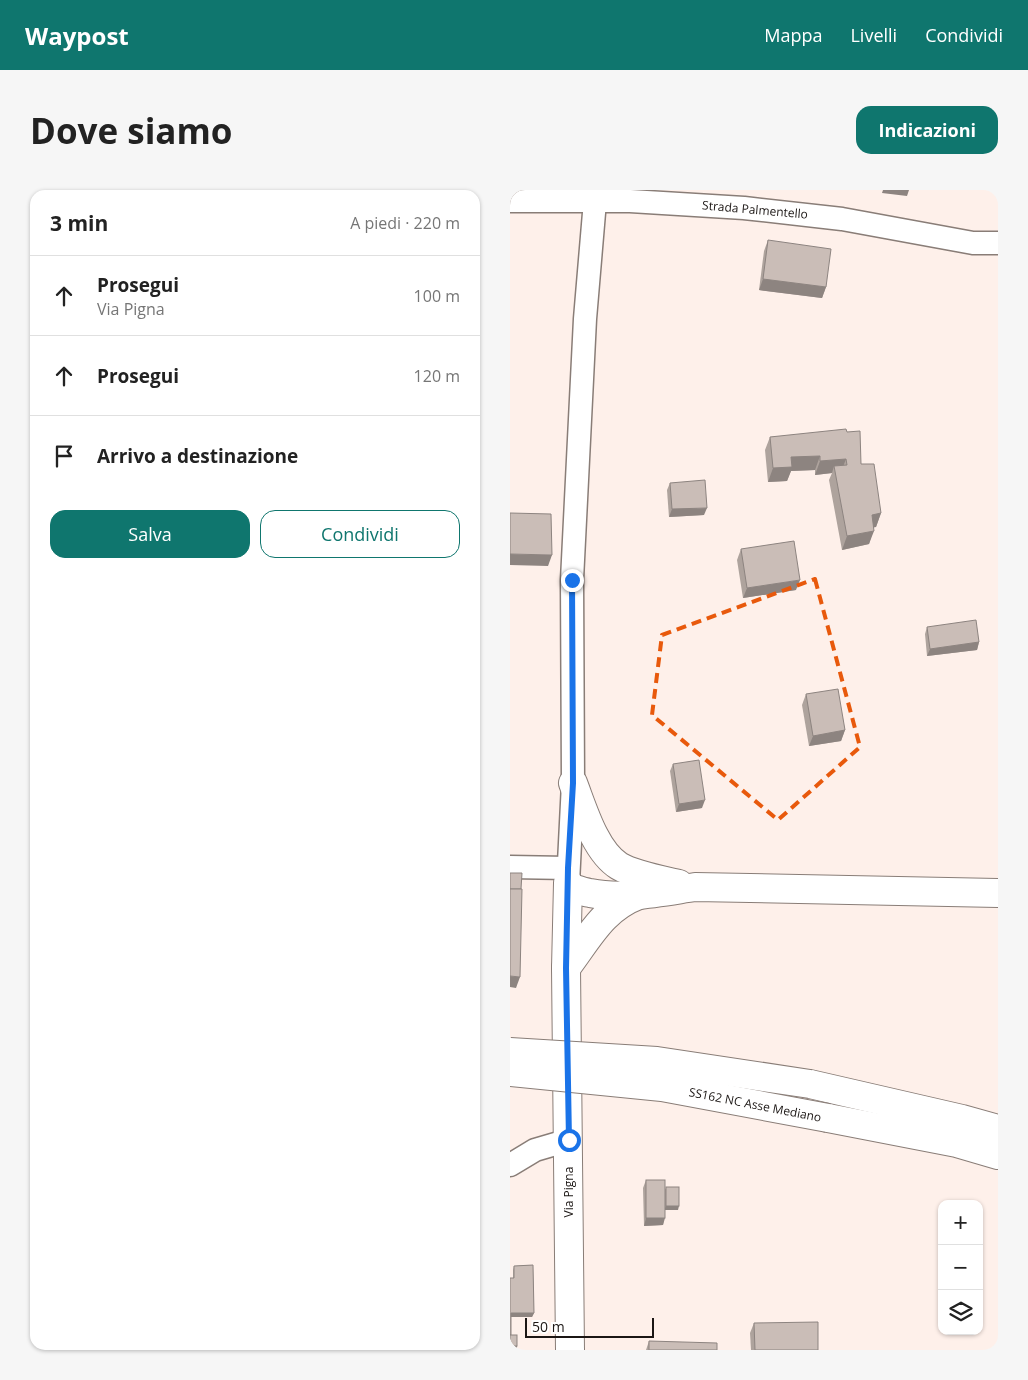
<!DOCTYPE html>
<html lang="it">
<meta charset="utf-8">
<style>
body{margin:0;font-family:"Open Sans",sans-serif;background:#f6f6f6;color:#222}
.controls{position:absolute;right:15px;bottom:15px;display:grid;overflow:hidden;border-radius:10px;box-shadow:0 1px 4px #0004}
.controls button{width:45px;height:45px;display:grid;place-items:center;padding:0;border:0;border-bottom:1px solid #e0e0e0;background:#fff;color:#222;font:25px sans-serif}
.scale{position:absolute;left:15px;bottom:12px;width:129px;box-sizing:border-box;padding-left:5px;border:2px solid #1b1614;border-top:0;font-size:14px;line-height:18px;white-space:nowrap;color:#1b1614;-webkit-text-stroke:4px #fff;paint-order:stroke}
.stop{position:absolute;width:15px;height:15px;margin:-11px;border:4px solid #1a73e8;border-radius:50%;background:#fff}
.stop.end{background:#1a73e8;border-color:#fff;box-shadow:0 1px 5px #0008}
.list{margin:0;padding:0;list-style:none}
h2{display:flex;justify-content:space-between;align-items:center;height:65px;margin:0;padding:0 20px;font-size:21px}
h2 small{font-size:16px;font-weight:400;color:#767676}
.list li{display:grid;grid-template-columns:32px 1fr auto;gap:15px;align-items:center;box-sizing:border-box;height:80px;padding:0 20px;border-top:1px solid #e0e0e0}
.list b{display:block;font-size:19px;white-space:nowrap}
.list p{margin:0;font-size:16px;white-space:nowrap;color:#767676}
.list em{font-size:16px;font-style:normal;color:#767676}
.actions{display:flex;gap:10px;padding:15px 20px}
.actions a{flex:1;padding:11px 0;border:1px solid #0f766e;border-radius:15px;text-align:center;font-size:18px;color:#0f766e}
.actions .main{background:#0f766e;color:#fff}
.icon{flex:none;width:28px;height:28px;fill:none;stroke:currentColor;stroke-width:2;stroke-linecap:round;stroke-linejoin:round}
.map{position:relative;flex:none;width:488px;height:1160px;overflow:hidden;border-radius:15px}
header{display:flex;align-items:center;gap:30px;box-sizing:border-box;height:70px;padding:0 25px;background:#0f766e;color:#fff}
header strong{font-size:24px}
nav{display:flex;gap:28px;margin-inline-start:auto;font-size:18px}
.intro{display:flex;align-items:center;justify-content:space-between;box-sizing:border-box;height:120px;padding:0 30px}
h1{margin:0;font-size:35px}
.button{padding:12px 22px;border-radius:15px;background:#0f766e;color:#fff;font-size:18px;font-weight:700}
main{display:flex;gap:30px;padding:0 30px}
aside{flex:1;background:#fff;border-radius:15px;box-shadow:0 1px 4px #0004}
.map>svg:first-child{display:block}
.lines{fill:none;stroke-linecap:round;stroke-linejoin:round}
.minor-casing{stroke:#897d77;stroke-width:25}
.major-casing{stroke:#897d77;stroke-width:30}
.highway-casing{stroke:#897d77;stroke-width:30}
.minor{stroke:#fff;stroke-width:22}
.major{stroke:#fff;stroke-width:28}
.highway{stroke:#fff;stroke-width:28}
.highway-bridge-casing{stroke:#897d77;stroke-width:30;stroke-linecap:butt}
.highway-bridge{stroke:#fff;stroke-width:28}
.wall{fill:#aea39d}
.shaded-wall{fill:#8d8480}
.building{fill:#cabdb7;stroke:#8d8480}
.route{stroke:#1a73e8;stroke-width:6}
.marked{fill:none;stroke:#e8590c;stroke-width:4;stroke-dasharray:10 6;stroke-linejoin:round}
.labels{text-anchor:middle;stroke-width:4;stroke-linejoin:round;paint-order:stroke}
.street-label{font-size:12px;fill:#1b1614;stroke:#fff}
</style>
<header>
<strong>Waypost</strong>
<nav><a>Mappa</a><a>Livelli</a><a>Condividi</a></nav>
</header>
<div class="intro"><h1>Dove siamo</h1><a class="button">Indicazioni</a></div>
<main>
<aside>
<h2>3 min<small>A piedi · 220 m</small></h2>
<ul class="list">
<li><svg class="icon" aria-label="ahead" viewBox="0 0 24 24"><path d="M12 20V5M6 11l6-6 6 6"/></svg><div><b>Prosegui</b><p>Via Pigna</p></div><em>100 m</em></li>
<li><svg class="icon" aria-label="ahead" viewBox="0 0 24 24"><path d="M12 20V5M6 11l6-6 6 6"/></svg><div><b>Prosegui</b></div><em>120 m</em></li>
<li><svg class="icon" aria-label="arrive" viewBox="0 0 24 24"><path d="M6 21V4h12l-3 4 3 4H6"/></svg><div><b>Arrivo a destinazione</b></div></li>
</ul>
<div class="actions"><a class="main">Salva</a><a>Condividi</a></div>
</aside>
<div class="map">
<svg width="488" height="1160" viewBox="0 0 488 1160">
<rect width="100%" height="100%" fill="#fef0ea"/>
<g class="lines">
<g class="minor-casing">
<g id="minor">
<path d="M0,11H120L234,18L332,29L463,53H488"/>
<path d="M0,677L58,678"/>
<path d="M58,693L63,593L62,390L75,129L85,11"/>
<path d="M0,975L25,960L59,950"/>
</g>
</g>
<g class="major-casing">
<path id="major" d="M58,693L56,778L60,1160"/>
</g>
<g class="highway-casing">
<g id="highway">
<path d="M63,593C73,619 85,661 109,676C124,685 152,690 169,694"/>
<path d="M58,697C65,699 73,702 80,703C114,710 151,702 185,697L488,703"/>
<path d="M56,778C79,748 92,719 129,705"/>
<path d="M300,894L452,929L488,939"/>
<path d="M318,928L447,953L488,965"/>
</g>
</g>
<use href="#minor" class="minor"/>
<use href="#major" class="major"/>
<use href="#highway" class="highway"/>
<g class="highway-bridge-casing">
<g id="highway-bridge">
<path d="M0,862L147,871L300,894"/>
<path d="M0,882L152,897L318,928"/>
</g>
</g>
<use href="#highway-bridge" class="highway-bridge"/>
</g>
<g class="wall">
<path d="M258,50L316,97L312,108L249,100L254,61Z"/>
<path d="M337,242L351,274L371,323L366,337H364L359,354L332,360L319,290L322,283L305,285V280L281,281L277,291L258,292L255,260L260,247Z"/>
<path d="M160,293L194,325L159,327L157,300Z"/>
<path d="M231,359L286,400L233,408L227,370Z"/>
<path d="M417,437L469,452L467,460L417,466L415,444Z"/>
<path d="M296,504L335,540L331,551L299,556L292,515Z"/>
<path d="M163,574L192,618L166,622L160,581Z"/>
<path d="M136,990L155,998L168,1020H155L153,1035L134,1036L133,998Z"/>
<path d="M23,1075L24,1123L22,1127H1V1145H7V1156L6,1160H0V1088H3V1080L4,1076Z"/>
<path d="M244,1133L308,1160H241L240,1143Z"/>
<path d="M139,1151L207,1160H136Z"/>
</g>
<g class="shaded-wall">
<path d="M373,0H399L397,6L372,3Z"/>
<path d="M253,89L316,97L312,108L249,100Z"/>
<path d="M310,266L305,280L281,281L277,291L258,292L263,278L281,267Z"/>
<path d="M336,269L331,282L324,276L322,283L305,285L310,271Z"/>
<path d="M197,318L194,325L159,327L162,319Z"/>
<path d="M371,323L366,337L357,339L362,325Z"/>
<path d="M364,341L359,354L332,360L337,346Z"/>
<path d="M0,364L42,365L38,376L0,375Z"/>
<path d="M290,390L286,400L233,408L237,398Z"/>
<path d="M469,452L467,460L417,466L420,459Z"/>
<path d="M335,540L331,551L299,556L303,546Z"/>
<path d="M195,610L192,618L166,622L169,614Z"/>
<path d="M0,786L10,787L6,798L0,797Z"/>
<path d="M156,1016H169L168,1020H154Z"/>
<path d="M136,1028H155L153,1035L134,1036Z"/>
<path d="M1,1123H24L22,1127H0Z"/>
<path d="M0,1156H7L6,1160H0Z"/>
</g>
<g class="building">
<path d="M258,50L321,59L316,97L253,89Z"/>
<path d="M336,239L337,242L350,241L351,274H364L371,323L362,325L364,341L337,346L324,276L337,275L336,269L310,271V266L281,267L282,277L263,278L260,247Z"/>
<path d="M195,290L197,318L162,319L160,293Z"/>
<path d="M0,323L41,324L42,365L0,364Z"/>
<path d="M284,351L290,390L237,398L231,359Z"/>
<path d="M466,430L469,452L420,459L417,437Z"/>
<path d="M328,499L335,540L303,546L296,504Z"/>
<path d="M189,570L195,610L169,614L163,574Z"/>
<path d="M0,683H12L11,699H0Z"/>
<path d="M0,699H12L10,787L0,786Z"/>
<rect x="136" y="990" width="19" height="38"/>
<rect x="156" y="997" width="13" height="19"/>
<path d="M23,1075L24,1123H1V1145H0V1088H4V1076Z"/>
<path d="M308,1132V1160H245L244,1133Z"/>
<rect x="0" y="1145" width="7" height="11"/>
<path d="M139,1151L207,1153V1160H139Z"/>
</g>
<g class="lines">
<path class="route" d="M59,950L56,778L58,678L63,593L62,390"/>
</g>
<path class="marked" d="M305,389L350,557L268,630L142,525L152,445Z"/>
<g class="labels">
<g class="street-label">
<text transform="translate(245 20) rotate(5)" y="4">Strada Palmentello</text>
<text transform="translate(245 915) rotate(11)" y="4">SS162 NC Asse Mediano</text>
<text transform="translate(59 1002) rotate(-90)" y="4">Via Pigna</text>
</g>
</g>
</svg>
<div class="controls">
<button>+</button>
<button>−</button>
<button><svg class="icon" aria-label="layers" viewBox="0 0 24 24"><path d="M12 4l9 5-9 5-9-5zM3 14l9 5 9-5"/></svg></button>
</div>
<div class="scale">50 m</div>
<div class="stop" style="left:59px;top:950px"></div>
<div class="stop end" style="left:62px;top:390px"></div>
</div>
</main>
